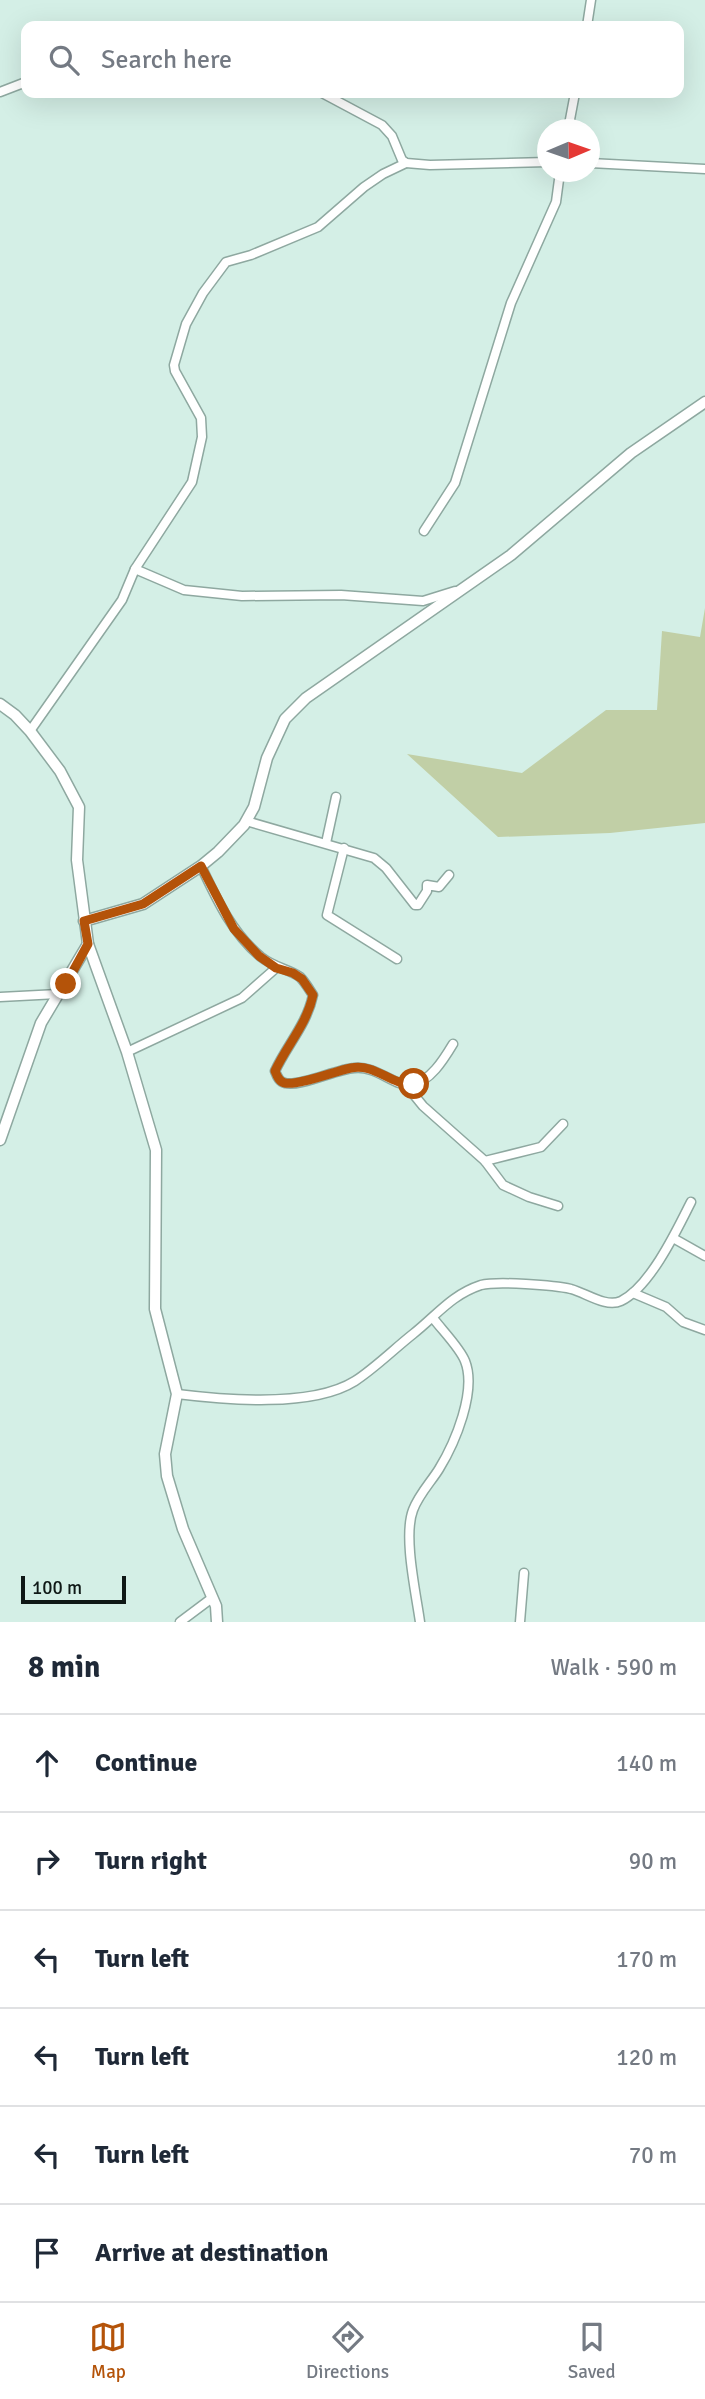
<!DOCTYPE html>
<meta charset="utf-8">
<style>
body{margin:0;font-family:Signika,sans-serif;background:#f2f2f3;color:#1f2937}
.compass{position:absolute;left:537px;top:119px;width:63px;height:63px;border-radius:50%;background:#fff;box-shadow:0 7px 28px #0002;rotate:88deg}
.scale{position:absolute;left:21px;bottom:18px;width:105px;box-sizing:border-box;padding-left:7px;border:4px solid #0f1816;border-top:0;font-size:19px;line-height:24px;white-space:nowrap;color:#0f1816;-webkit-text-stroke:5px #d4efe6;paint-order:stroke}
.stop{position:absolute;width:21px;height:21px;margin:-16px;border:5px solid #b45309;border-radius:50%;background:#fff}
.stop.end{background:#b45309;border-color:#fff;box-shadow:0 2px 7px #0008}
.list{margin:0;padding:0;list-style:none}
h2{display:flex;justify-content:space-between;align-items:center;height:91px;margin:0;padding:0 28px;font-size:30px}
h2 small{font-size:23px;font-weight:400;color:#747a83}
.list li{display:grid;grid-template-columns:46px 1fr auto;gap:21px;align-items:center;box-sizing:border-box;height:98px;padding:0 28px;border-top:2px solid #e0e1e3}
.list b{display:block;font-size:26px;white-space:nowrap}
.list em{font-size:23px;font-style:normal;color:#747a83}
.icon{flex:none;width:38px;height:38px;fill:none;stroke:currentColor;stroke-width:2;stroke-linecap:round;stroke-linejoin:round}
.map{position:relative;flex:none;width:705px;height:1622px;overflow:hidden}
.search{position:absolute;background:#fff;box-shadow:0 7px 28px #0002;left:21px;right:21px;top:21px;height:77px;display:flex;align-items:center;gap:18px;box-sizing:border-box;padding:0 24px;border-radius:14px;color:#747a83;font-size:26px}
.sheet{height:679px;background:#fff}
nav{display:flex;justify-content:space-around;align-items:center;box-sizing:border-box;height:98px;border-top:2px solid #e0e1e3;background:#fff;font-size:19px;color:#747a83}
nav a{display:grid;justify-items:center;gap:4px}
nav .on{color:#b45309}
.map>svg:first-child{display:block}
.green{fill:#c1cfa6}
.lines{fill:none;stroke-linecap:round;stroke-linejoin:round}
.minor-casing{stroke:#8ea8a0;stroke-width:11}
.tertiary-casing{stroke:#8ea8a0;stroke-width:13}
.minor{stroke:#fff;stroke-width:8}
.tertiary{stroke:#fff;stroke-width:10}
.route{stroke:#b45309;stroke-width:9}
</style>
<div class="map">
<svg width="705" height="1622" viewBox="0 0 705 1622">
<rect width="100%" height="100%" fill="#d4efe6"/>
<path class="green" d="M705,608V823L610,833L498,837L407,754L522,773L606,710H657L662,631L700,637Z"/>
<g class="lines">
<g class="minor-casing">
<g id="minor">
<path d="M587,26L591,0"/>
<path d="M0,92L26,82"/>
<path d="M322,93L382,125L392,136L402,160L406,163L430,165L548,162"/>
<path d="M568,130L575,93"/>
<path d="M590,163L705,169"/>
<path d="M424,531L455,483L511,303L556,202L560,172"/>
<path d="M135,569L184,590L242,596L341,595L423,601L455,591"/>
<path d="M30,731L122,600L135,569L192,482L202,437L201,418L175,371L174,365L186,324L203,293L226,262L251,255L318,227L364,187L383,174L406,163"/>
<path d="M246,821L374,858L386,868L415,905H418L427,891V885L439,887L449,875"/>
<path d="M326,843L336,797"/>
<path d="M344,848L327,915L397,959"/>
<path d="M201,866C217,900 232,933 261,957C275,968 289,969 300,977C305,982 309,989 313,995C307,1024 287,1045 275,1071C277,1076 279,1082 285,1083C300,1087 337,1069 354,1068C376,1065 395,1087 411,1085C430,1082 444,1059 453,1044"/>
<path d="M0,997L58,994"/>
<path d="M127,1052L242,998L276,968"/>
<path d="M406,1085L423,1106L485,1161L503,1185L529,1197L558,1206"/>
<path d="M485,1161L541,1147L563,1124"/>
<path d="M673,1238L705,1256"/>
<path d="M633,1293L666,1307L683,1322L705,1330"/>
<path d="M177,1394C226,1400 312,1408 355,1381C375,1368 394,1349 413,1334C437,1315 451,1295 481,1285C497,1281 554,1285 571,1289C586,1293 606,1308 621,1301C650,1287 677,1230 691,1202"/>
<path d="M180,1622L212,1598"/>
<path d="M420,1622C416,1593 403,1536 413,1510C419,1494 431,1482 439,1469C455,1443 477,1391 465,1361C460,1348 442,1330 433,1318"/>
<path d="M520,1622L524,1573"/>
</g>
</g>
<g class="tertiary-casing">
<g id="tertiary">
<path d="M0,704L15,715L30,731L60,771L79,807L77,860L88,944L127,1052L156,1150L155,1309L177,1394L165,1454L167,1476L183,1529L216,1606L217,1622"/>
<path d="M84,921L143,904L201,866L218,852L244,825L254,807L267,758L285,719L306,698L511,555L631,453L705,402"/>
<path d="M0,1140L41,1023L88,944"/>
</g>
</g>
<use href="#minor" class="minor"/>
<use href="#tertiary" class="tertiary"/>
</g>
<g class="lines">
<path class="route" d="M66,984L88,944L84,921L143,904L201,866L234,929L259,956L276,968L293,973L302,979L313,995C307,1024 287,1045 275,1071C277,1076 279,1082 285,1083C298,1086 335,1071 351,1068C376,1063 391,1086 414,1084"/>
</g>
</svg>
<svg class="compass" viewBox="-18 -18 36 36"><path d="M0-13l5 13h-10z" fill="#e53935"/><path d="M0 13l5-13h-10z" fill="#747a83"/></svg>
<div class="scale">100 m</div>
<div class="stop" style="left:414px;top:1084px"></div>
<div class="stop end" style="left:66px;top:984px"></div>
<div class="search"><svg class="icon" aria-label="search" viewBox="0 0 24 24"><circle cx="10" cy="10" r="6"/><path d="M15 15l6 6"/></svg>Search here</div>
</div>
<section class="sheet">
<h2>8 min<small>Walk · 590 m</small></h2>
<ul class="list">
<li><svg class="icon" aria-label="ahead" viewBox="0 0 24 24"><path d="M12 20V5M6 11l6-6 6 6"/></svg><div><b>Continue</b></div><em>140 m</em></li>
<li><svg class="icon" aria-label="right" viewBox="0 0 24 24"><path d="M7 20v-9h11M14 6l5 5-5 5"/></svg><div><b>Turn right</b></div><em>90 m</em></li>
<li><svg class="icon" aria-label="left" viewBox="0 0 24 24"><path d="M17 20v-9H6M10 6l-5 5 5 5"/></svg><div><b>Turn left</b></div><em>170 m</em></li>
<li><svg class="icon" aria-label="left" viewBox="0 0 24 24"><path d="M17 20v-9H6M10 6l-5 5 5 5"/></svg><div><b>Turn left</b></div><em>120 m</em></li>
<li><svg class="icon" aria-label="left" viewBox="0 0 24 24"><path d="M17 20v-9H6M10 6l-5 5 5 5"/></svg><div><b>Turn left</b></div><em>70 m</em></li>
<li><svg class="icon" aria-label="arrive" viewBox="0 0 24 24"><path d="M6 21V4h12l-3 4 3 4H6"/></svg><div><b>Arrive at destination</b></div></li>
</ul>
</section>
<nav>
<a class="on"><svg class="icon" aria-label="map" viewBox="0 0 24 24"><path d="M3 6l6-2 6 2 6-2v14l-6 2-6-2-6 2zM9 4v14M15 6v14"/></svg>Map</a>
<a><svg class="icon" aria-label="directions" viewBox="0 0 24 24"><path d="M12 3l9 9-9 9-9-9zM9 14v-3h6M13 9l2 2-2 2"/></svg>Directions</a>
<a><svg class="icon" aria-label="saved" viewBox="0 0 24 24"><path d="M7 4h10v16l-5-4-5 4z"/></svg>Saved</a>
</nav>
